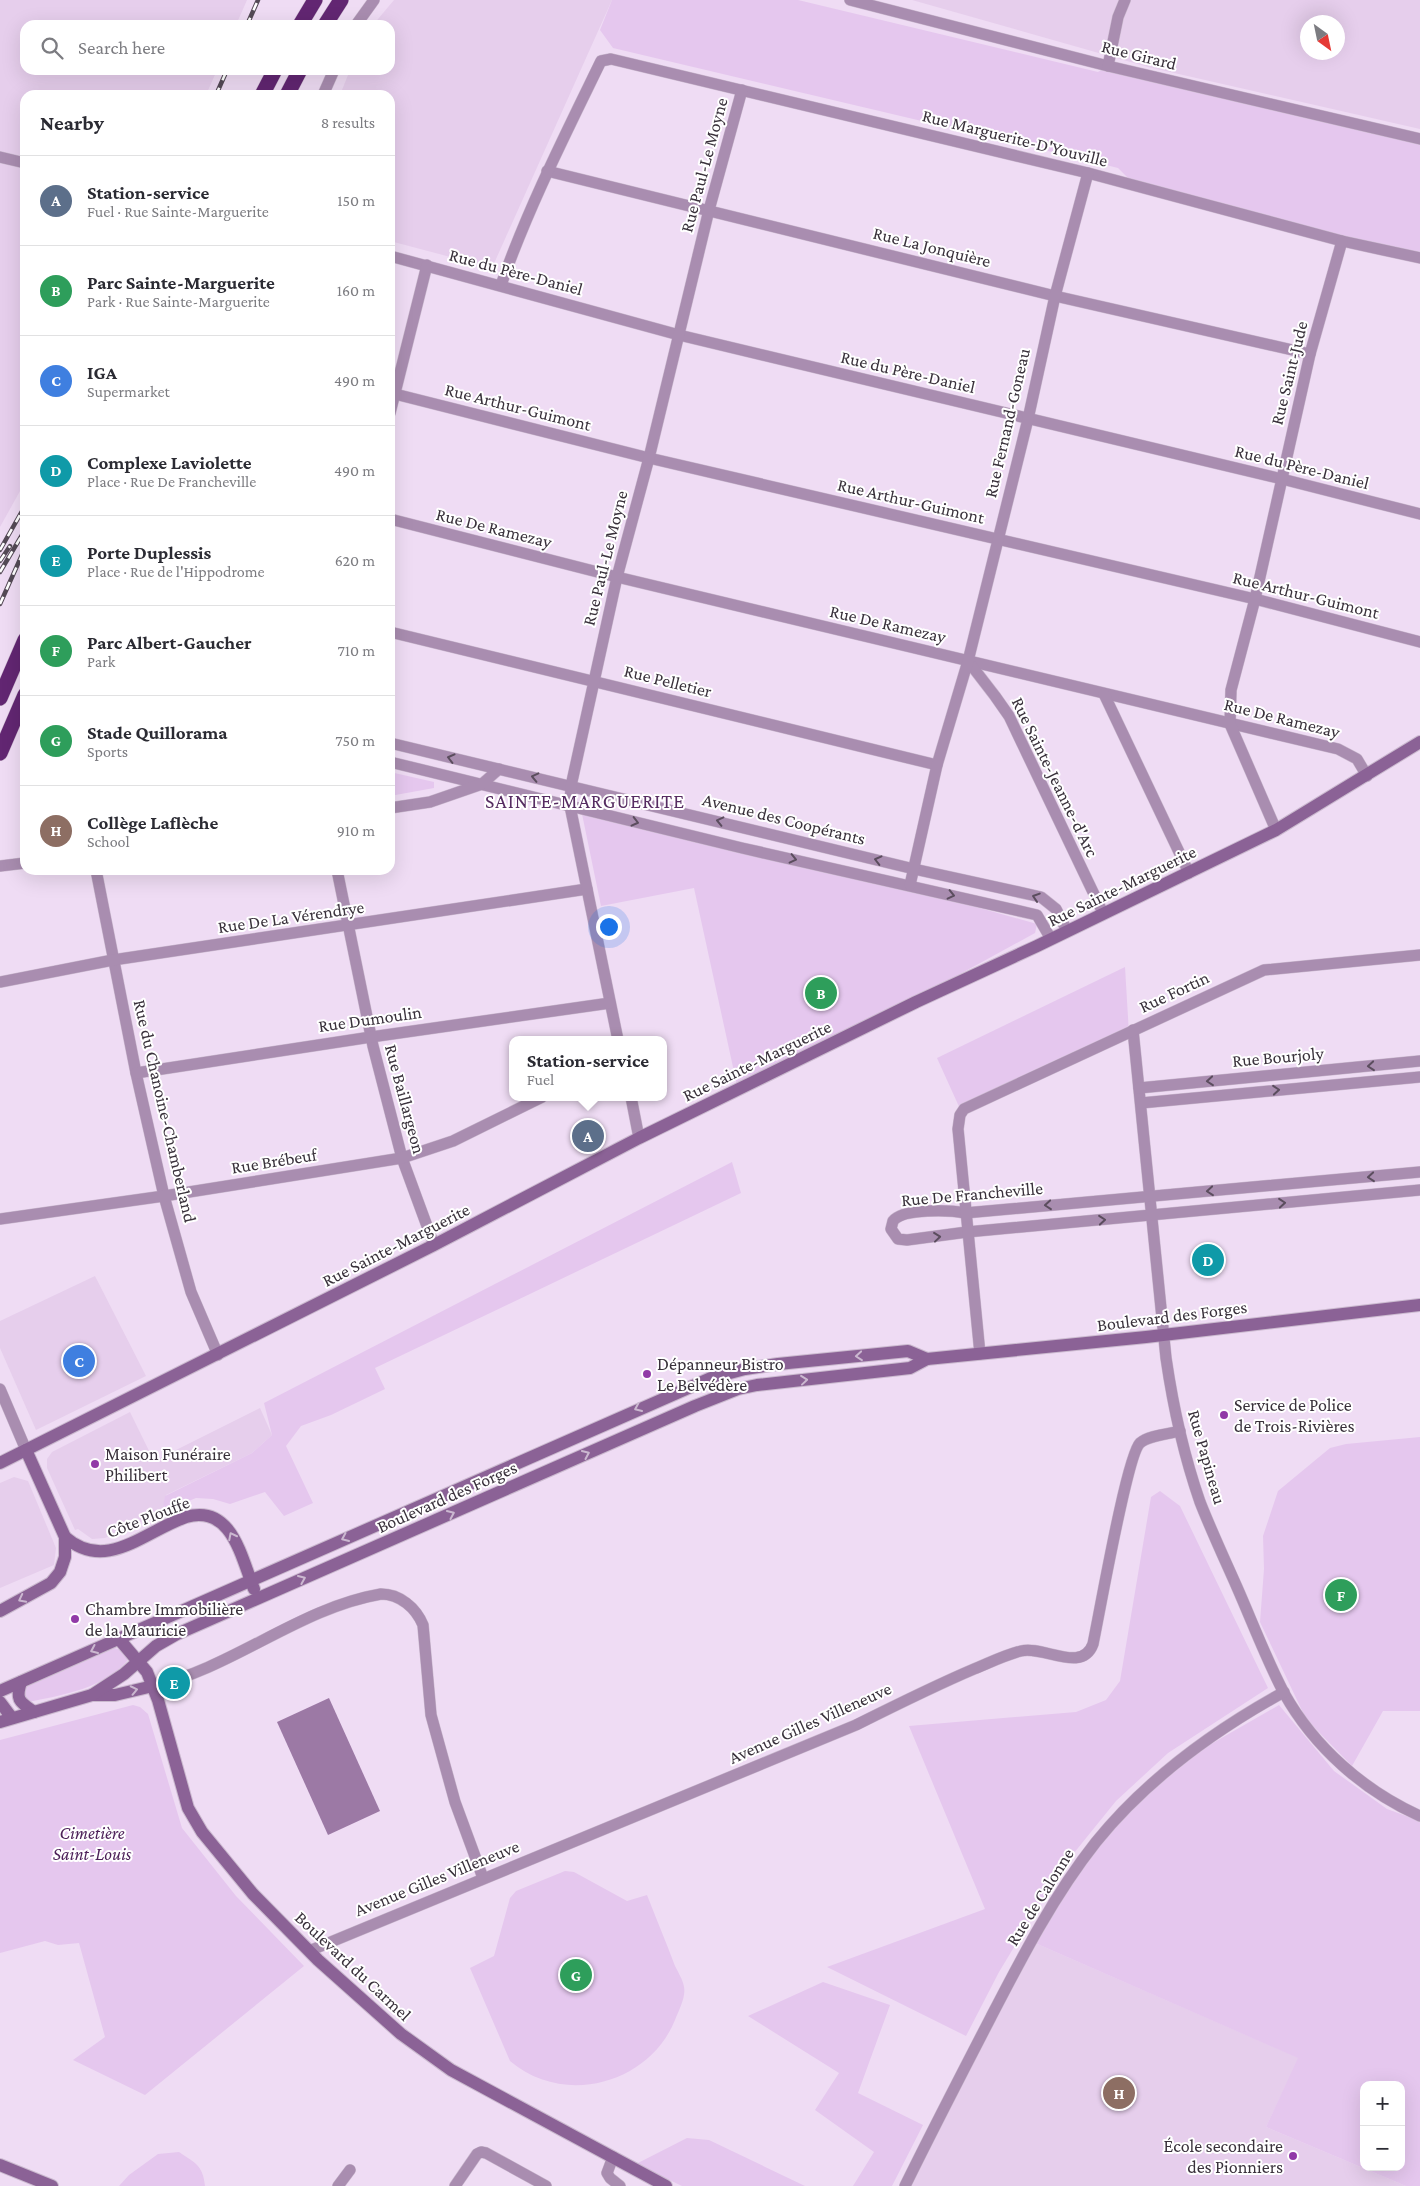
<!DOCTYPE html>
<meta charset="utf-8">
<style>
body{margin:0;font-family:"Crimson Pro",serif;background:#f7f7f7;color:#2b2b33}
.controls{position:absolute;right:15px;bottom:15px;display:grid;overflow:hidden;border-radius:10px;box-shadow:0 5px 20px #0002}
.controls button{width:45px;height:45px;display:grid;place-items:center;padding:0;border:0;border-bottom:1px solid #e1e1e2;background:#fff;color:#2b2b33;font:25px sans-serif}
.compass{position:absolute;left:1300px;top:15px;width:45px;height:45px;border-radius:50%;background:#fff;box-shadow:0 5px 20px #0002;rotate:147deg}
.you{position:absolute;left:608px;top:926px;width:18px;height:18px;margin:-12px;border:4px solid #fff;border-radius:50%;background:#1a73e8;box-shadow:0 0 0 8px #1a73e833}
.badge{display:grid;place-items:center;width:32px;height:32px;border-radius:50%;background:#913aa7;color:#fff;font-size:16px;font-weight:700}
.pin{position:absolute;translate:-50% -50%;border:2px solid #fff;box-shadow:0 1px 5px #0006}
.popup{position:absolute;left:509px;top:1036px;width:158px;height:65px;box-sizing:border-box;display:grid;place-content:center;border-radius:10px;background:#fff;filter:drop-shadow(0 1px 4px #0005);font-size:16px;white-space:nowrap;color:#7c7c81}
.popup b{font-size:19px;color:#2b2b33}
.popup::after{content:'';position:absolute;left:50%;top:100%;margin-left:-10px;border:10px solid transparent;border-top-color:#fff}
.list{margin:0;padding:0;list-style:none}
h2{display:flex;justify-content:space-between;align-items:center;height:65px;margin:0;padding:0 20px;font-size:21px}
h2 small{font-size:16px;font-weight:400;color:#7c7c81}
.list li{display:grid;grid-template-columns:32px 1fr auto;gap:15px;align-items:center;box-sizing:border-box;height:90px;padding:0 20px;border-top:1px solid #e1e1e2}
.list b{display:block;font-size:19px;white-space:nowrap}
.list p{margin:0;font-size:16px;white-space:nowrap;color:#7c7c81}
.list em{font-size:16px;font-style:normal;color:#7c7c81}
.icon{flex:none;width:28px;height:28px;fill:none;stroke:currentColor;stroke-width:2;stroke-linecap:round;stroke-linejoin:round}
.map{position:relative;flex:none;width:1420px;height:2186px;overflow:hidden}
.search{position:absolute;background:#fff;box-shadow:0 5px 20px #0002;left:20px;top:20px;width:375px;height:55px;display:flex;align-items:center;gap:12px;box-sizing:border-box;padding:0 18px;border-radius:15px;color:#7c7c81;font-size:19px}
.panel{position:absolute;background:#fff;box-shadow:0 5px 20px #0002;left:20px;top:90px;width:375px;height:785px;border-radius:15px}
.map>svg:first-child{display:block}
.built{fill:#e6ceec;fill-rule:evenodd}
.green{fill:#e5c7ee;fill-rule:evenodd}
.water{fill:#9c79a5}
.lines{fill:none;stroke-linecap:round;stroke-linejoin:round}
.street-casing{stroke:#cbbacf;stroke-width:12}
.secondary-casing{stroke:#cbbacf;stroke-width:14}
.highway-casing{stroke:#cbbacf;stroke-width:16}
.street{stroke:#a98db0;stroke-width:11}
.secondary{stroke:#8b6296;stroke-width:12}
.highway{stroke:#622672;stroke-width:15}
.rail-casing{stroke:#544a56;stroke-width:4.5}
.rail{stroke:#fff;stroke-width:2.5;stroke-dasharray:8;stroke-linecap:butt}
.oneway{stroke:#5b4d5e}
.oneway2{stroke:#cbb8d0}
.poi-dot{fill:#913aa7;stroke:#fff;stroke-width:2}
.labels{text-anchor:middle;stroke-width:4;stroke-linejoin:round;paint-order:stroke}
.street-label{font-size:18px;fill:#39313b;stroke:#fff}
.poi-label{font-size:18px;fill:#39313b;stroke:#fff;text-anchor:start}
.park-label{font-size:18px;font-style:italic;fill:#4d2159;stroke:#fff}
.quarter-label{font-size:20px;letter-spacing:1px;fill:#562c62;stroke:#fff}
</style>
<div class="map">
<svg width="1420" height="2186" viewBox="0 0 1420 2186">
<rect width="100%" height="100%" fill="#efdcf4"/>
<g class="built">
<path d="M0,0H247L236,25H25V70H217L206,95H25V482L0,527Z"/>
<path d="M394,0H612L492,268L390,241V95H340L350,70H390V25H373Z"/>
<path d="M912,0H1420V129L1148,67ZM1308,22H1338V52H1308Z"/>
<path d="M95,1276L146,1376L36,1430L0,1348V1321Z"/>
<path d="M260,1408L272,1435L252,1453L166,1495L162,1512L105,1538L92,1539L78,1529L75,1530L47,1468V1459L52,1452L130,1412L154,1461Z"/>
<path d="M14,1477L28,1481L56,1548L54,1565L0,1588V1483Z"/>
<path d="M1035,1943L1299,2058L1266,2127L1406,2186H906Z"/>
</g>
<g class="green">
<path d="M612,0H798L1098,72L1108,66L1420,135V259L1141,191L1118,168L1082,159L613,48L600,30Z"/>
<path d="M390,772L434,782V788L390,796Z"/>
<path d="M581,809L909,888L1037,924L1035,933L816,1053L738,1090L694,888L601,906Z"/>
<path d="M1125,967L1129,1034L961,1111L937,1058Z"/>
<path d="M732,1162L741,1193L375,1368L385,1389L331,1415L301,1426L286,1446L313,1503L284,1516L265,1492L230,1504L213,1499L196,1498L162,1512L165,1496L252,1453L272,1435L264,1403Z"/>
<path d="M1420,1437V1711H1383L1352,1766L1306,1719L1260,1622L1264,1569L1263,1536L1278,1491L1330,1448L1346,1444Z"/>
<path d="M1160,1491L1180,1506L1268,1688L1168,1753L1116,1801L1061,1869L999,1972L966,2036L827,1967L985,1909L909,1726L1076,1712L1106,1700L1120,1681L1151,1497Z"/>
<path d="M115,1648L121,1650L128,1660C105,1688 63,1695 28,1702L21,1692L24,1688Z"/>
<path d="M133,1705L140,1707L148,1714L182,1828L236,1896L304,1966L145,2095L73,2060L105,2037L79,1943L58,1945L45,1941L0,1953V1740Z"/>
<path d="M1279,1705L1334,1771L1387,1809L1420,1821V2186H1406L1266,2127L1298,2058L1035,1943L1067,1877L1122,1815L1185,1759ZM1364,2085H1401V2167H1364Z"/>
<path d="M565,1871L574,1872L627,1901L647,1895C656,1918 666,1942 675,1966C678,1972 683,1980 684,1987C686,1997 679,2010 675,2020C649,2084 564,2107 510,2061L470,1968L494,1956L510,1898L516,1891Z"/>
<path d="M823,1982L890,2005L858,2093L923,2125L892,2186H853L874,2152L815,2110L839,2073L748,2016Z"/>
<path d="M687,2138L709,2140L805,2186H682L636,2164Z"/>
<path d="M179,2152C195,2163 203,2165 205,2186H119L129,2175L158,2154Z"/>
</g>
<path class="water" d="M329,1698L380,1811L328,1835L277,1722Z"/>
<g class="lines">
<g class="street-casing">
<g id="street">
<path d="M850,0L1108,66L1420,139"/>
<path d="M356,25L374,0"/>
<path d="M1108,66L1118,17L1125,0"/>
<path d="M323,95L334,70"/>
<path d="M0,157L25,163"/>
<path d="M547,171L1055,296L1310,354"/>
<path d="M390,256L679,335L1282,479L1420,514"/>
<path d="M501,285C528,208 565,135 601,61L611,59L1088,173L1342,241L1420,258"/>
<path d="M395,394L649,458L1255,599L1420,642"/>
<path d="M390,413L427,265"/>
<path d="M390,519L617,577L1338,749L1357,759L1367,776"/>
<path d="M390,632L937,765"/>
<path d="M968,661L995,696L1009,716L1103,913"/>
<path d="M1104,694L1189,873"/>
<path d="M390,743L914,869L1041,897L1056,909L1067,931"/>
<path d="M390,762L742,848L1037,915L1051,939"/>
<path d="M390,808L430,802L482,784L499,769"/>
<path d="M1276,830L1230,724L1231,690L1255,599L1310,354L1342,241"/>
<path d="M0,866L25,863"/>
<path d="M96,870L136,1073L164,1196L191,1292L218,1355"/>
<path d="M337,870L373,1046L402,1158L434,1245"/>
<path d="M910,885L937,765L968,661L1028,419L1055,296L1088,173"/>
<path d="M0,982L113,960L587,889"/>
<path d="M1133,1030L1166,1358C1173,1406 1184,1456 1200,1502C1211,1530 1224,1558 1236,1585C1252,1621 1266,1659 1284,1693C1314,1747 1364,1791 1420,1816"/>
<path d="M618,1040L570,806L571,786L617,577L649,458L709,210L742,90"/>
<path d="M136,1073L371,1037L610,1003"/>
<path d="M1139,1088L1420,1061"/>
<path d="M631,1097L639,1138"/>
<path d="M1141,1103L1420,1077"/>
<path d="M1420,1172L965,1213C950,1210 903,1208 893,1221L891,1229L898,1239L907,1240L967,1232L1420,1190"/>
<path d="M0,1219L164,1196L402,1158L453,1141L542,1097"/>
<path d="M980,1354L958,1129L960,1115L964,1109L1264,970L1420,955"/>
<path d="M0,1389L26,1450"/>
<path d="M153,1686C233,1668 299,1608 381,1594C400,1594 416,1608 423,1625L431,1715L455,1802L483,1878"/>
<path d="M309,1951L856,1725C896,1705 934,1686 974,1669C989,1663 1005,1655 1021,1651C1043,1645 1082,1674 1093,1644C1099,1616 1127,1455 1140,1443C1149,1435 1169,1434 1180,1431"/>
<path d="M613,2157L607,2173L610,2178L620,2186"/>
<path d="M338,2186L350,2170"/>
<path d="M455,2186L477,2154L481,2152L486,2153L546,2186"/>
<path d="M905,2186C933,2129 962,2073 991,2017C1022,1957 1054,1895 1096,1842C1147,1779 1213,1731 1284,1692"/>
</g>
</g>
<g class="secondary-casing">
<g id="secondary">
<path d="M0,1463L434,1245L639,1138L916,1002L1037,946L1276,830L1420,742"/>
<path d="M65,1537C106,1573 145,1531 186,1517C232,1504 241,1557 254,1589"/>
<path d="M0,1611L51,1583L60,1572L65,1557V1537L26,1450"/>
<path d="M119,1639L147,1672L158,1700L188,1808L202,1832L253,1894L318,1960L401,2034L451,2070L666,2186"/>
<path d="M21,1682C15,1700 20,1702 34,1712"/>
<path d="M0,1691L711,1378L745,1369L778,1364L908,1351L927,1359"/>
<path d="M92,1695H115L153,1686"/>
<path d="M0,1702L12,1718"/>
<path d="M0,1722L92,1695L124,1674L156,1646L177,1634L695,1406L738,1389L757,1385L910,1368L927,1359L1146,1337L1420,1305"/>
<path d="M0,2165L52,2186"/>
</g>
</g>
<g class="highway-casing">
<g id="highway">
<path d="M300,25L315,0"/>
<path d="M325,25L341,0"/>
<path d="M262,95L275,70"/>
<path d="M287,95L300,70"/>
<path d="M0,698L25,640"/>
<path d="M0,753L25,695"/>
</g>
</g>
<use href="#street" class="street"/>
<use href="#secondary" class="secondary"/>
<use href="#highway" class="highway"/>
<g class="rail-casing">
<g id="rail">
<path d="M247,25L258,0"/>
<path d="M216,95L227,70"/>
<path d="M0,550L25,506"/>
<path d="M0,561L10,546"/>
<path d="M0,572L25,530"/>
<path d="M0,604L25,548"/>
</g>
</g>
<use href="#rail" class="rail"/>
</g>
<defs><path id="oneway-chevron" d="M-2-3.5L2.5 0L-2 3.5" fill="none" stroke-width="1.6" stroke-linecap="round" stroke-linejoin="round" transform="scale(1.25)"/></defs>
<g class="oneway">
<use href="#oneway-chevron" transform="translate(451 758) rotate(-166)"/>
<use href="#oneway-chevron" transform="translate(535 777) rotate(-167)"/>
<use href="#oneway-chevron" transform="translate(720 821) rotate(-167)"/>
<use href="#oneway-chevron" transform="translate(635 822) rotate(14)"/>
<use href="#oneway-chevron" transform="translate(793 859) rotate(13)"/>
<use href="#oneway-chevron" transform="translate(878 860) rotate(-166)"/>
<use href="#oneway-chevron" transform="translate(951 895) rotate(13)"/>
<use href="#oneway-chevron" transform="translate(1036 897) rotate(-162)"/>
<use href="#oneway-chevron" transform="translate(1371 1066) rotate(175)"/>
<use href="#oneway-chevron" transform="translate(1210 1081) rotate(175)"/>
<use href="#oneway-chevron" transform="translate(1276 1090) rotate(-5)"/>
<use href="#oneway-chevron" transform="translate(1371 1177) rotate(175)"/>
<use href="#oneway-chevron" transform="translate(1210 1191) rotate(175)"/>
<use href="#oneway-chevron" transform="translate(1282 1203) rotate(-5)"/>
<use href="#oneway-chevron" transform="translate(1048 1205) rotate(175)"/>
<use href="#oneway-chevron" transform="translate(1102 1220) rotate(-5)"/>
<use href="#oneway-chevron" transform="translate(937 1237) rotate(-6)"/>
</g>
<g class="oneway2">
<use href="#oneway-chevron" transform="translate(859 1356) rotate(175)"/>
<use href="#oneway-chevron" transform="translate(804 1380) rotate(-6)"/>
<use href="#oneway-chevron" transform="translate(638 1408) rotate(156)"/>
<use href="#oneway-chevron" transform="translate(586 1454) rotate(-24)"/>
<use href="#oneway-chevron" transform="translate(451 1514) rotate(-24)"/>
<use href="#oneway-chevron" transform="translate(232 1536) rotate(-117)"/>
<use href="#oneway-chevron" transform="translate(345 1538) rotate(156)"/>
<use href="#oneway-chevron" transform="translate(302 1579) rotate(-23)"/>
<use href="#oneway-chevron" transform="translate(22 1599) rotate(153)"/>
<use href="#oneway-chevron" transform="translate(94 1650) rotate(156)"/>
<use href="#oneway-chevron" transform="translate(134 1690) rotate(-12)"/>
</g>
<g class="poi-dot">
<circle cx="647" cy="1374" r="5"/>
<circle cx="1224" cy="1415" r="5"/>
<circle cx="95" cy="1464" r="5"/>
<circle cx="75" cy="1619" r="5"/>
<circle cx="1293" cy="2156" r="5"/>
</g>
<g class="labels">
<g class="street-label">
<text transform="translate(1139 55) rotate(14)" y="6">Rue Girard</text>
<text transform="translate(1015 138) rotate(14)" y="6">Rue Marguerite-D'Youville</text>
<text transform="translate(704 165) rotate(-75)" y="6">Rue Paul-Le Moyne</text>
<text transform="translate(932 247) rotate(14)" y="6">Rue La Jonquière</text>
<text transform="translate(516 272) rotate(15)" y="6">Rue du Père-Daniel</text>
<text transform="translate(908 372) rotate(13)" y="6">Rue du Père-Daniel</text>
<text transform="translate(1289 373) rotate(-76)" y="6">Rue Saint-Jude</text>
<text transform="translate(518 407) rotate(14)" y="6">Rue Arthur-Guimont</text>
<text transform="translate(1007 423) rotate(-77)" y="6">Rue Fernand-Goneau</text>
<text transform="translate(1302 467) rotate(14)" y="6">Rue du Père-Daniel</text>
<text transform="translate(911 501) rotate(13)" y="6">Rue Arthur-Guimont</text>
<text transform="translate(494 528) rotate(14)" y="6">Rue De Ramezay</text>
<text transform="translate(605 558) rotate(-76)" y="6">Rue Paul-Le Moyne</text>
<text transform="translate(1306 595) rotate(14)" y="6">Rue Arthur-Guimont</text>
<text transform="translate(888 624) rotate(13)" y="6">Rue De Ramezay</text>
<text transform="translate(668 681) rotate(14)" y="6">Rue Pelletier</text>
<text transform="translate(1282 718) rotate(14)" y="6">Rue De Ramezay</text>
<text transform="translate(1055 777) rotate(64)" y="6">Rue Sainte-Jeanne-d'Arc</text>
<text transform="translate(784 819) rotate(14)" y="6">Avenue des Coopérants</text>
<text transform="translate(1122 886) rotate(-26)" y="6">Rue Sainte-Marguerite</text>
<text transform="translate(291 917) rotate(-8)" y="6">Rue De La Vérendrye</text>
<text transform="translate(1174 992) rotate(-25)" y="6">Rue Fortin</text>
<text transform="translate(370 1019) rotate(-8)" y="6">Rue Dumoulin</text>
<text transform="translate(1278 1057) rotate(-5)" y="6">Rue Bourjoly</text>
<text transform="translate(757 1061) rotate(-26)" y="6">Rue Sainte-Marguerite</text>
<text transform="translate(405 1099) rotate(75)" y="6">Rue Baillargeon</text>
<text transform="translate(165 1111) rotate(77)" y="6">Rue du Chanoine-Chamberland</text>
<text transform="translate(274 1161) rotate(-9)" y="6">Rue Brébeuf</text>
<text transform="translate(972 1194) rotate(-5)" y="6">Rue De Francheville</text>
<text transform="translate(396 1245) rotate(-27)" y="6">Rue Sainte-Marguerite</text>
<text transform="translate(1172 1316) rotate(-7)" y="6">Boulevard des Forges</text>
<text transform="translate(1207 1457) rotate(74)" y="6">Rue Papineau</text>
<text transform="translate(447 1497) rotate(-24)" y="6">Boulevard des Forges</text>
<text transform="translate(148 1517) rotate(-21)" y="6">Côte Plouffe</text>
<text transform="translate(810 1723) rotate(-24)" y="6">Avenue Gilles Villeneuve</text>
<text transform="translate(437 1878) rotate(-22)" y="6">Avenue Gilles Villeneuve</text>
<text transform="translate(1040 1897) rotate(-58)" y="6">Rue de Calonne</text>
<text transform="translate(353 1966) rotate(43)" y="6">Boulevard du Carmel</text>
</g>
<g class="poi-label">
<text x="657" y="1370">Dépanneur Bistro<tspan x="657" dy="21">Le Belvédère</tspan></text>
<text x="1234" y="1411">Service de Police<tspan x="1234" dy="21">de Trois-Rivières</tspan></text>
<text x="105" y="1460">Maison Funéraire<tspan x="105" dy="21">Philibert</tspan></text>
<text x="85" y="1615">Chambre Immobilière<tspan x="85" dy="21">de la Mauricie</tspan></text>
<text x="1283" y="2152" text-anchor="end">École secondaire<tspan x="1283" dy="21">des Pionniers</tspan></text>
</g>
<g class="park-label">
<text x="92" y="1839">Cimetière<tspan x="92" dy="21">Saint-Louis</tspan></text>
</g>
<g class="quarter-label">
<text x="585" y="808">SAINTE-MARGUERITE</text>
</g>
</g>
</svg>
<div class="controls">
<button>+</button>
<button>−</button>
</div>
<svg class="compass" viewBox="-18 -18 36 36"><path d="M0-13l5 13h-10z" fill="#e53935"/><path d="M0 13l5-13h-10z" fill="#7c7c81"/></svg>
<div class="you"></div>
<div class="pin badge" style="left:588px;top:1136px;background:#5c6f8a">A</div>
<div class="popup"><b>Station-service</b>Fuel</div>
<div class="pin badge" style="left:821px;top:993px;background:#2e9e5b">B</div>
<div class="pin badge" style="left:79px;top:1361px;background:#3f7fe0">C</div>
<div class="pin badge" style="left:1208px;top:1260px;background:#0f9aa8">D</div>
<div class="pin badge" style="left:174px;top:1683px;background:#0f9aa8">E</div>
<div class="pin badge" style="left:1341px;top:1595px;background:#2e9e5b">F</div>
<div class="pin badge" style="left:576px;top:1975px;background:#2e9e5b">G</div>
<div class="pin badge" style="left:1119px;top:2093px;background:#8d6e63">H</div>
<div class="search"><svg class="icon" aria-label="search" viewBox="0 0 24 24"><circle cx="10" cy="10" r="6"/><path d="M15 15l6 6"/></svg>Search here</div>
<section class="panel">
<h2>Nearby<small>8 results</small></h2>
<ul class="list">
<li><span class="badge" style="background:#5c6f8a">A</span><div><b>Station-service</b><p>Fuel · Rue Sainte-Marguerite</p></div><em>150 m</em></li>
<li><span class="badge" style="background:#2e9e5b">B</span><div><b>Parc Sainte-Marguerite</b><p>Park · Rue Sainte-Marguerite</p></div><em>160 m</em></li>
<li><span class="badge" style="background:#3f7fe0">C</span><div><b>IGA</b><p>Supermarket</p></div><em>490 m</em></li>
<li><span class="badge" style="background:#0f9aa8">D</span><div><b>Complexe Laviolette</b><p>Place · Rue De Francheville</p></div><em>490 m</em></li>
<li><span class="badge" style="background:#0f9aa8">E</span><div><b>Porte Duplessis</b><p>Place · Rue de l'Hippodrome</p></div><em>620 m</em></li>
<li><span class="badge" style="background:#2e9e5b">F</span><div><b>Parc Albert-Gaucher</b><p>Park</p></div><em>710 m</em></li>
<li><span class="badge" style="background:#2e9e5b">G</span><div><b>Stade Quillorama</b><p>Sports</p></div><em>750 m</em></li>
<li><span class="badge" style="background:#8d6e63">H</span><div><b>Collège Laflèche</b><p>School</p></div><em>910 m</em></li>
</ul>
</section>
</div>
